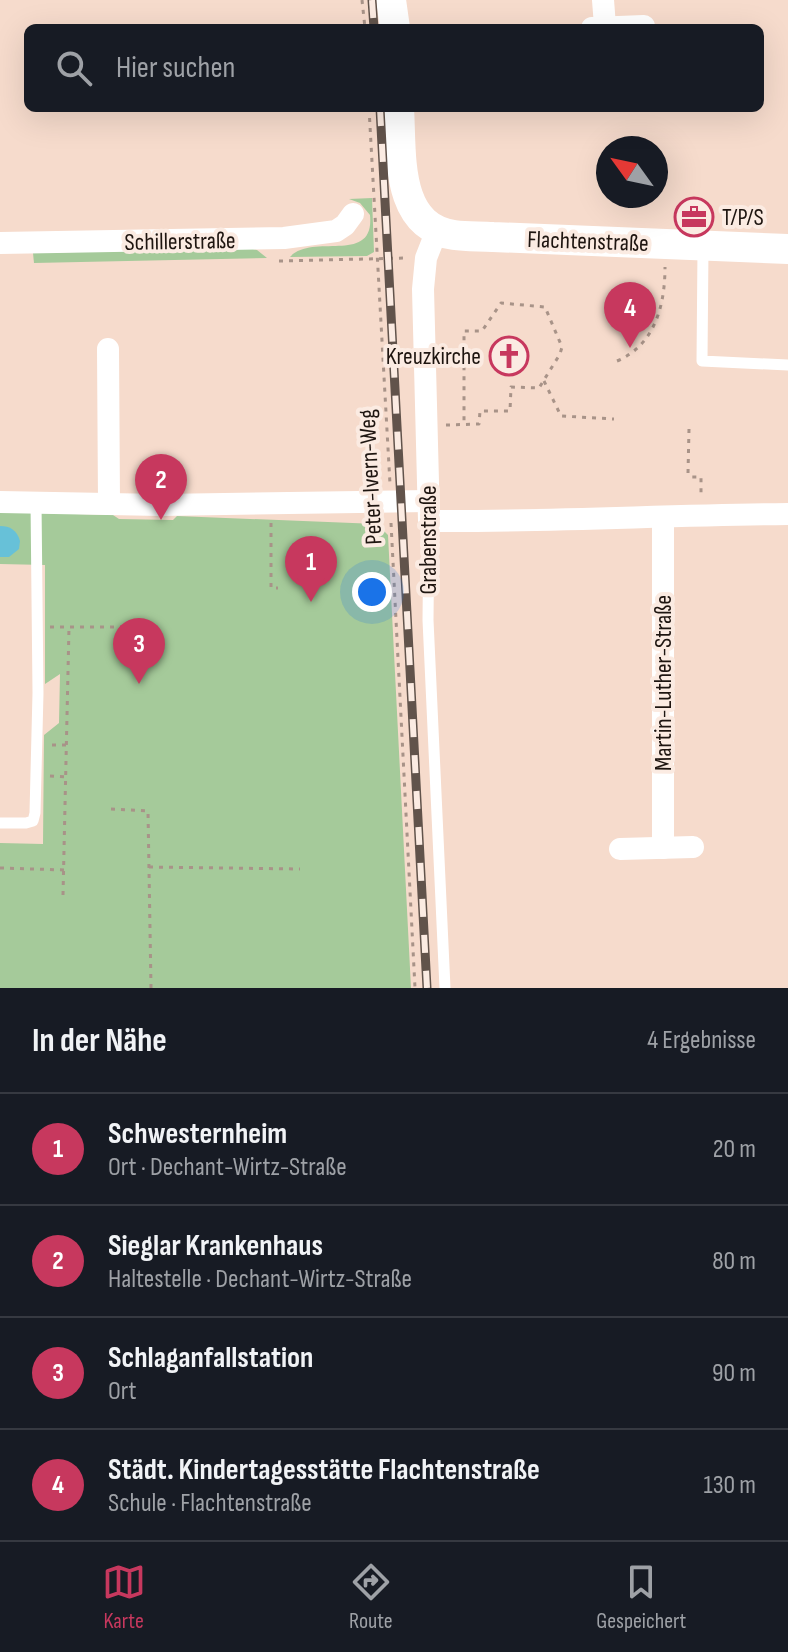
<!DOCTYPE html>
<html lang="de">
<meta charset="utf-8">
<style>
body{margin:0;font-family:"Sofia Sans Condensed",sans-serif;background:#20242c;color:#f1f3f6}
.compass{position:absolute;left:596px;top:136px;width:72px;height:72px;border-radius:50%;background:#171b24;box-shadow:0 8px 32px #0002;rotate:303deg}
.you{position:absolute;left:372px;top:592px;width:28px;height:28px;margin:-20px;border:6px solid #fff;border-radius:50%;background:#1a73e8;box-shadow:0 0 0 12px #1a73e833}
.badge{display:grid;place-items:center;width:52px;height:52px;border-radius:50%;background:#c7385e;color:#fff;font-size:26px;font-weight:700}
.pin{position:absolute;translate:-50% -66px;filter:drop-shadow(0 2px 4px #0008)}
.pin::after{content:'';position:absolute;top:42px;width:28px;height:24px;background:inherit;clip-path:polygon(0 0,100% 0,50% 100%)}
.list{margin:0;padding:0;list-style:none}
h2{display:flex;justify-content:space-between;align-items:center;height:104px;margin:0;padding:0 32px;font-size:34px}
h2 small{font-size:26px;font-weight:400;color:#9ea1a6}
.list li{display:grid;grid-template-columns:52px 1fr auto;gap:24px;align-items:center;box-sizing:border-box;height:112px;padding:0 32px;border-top:2px solid #363941}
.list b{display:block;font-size:30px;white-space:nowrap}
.list p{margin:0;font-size:26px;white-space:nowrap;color:#9ea1a6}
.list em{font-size:26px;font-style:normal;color:#9ea1a6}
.icon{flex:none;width:44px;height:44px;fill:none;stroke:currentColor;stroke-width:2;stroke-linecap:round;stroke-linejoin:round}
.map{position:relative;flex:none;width:788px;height:988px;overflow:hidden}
.search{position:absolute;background:#171b24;box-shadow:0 8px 32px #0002;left:24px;right:24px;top:24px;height:88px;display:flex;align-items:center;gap:20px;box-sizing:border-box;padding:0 28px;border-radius:12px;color:#9ea1a6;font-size:30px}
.sheet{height:552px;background:#171b24}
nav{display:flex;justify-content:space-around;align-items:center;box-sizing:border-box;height:112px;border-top:2px solid #363941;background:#171b24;font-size:22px;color:#9ea1a6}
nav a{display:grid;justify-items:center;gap:4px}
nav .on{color:#c7385e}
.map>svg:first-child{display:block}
.green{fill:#a5ca9a}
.water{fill:#67c1d8}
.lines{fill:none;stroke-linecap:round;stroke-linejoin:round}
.path{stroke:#a89388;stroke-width:3;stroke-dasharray:4 6;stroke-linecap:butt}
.lane{stroke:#fff;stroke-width:11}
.street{stroke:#fff;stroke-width:22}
.secondary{stroke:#fff;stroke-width:30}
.rail-casing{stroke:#61534b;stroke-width:9}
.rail{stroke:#fbebe2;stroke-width:6;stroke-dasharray:18;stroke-linecap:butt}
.labels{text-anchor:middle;stroke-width:8;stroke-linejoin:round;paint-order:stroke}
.poi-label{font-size:24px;fill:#1e1510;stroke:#fbebe2;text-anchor:start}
.street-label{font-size:24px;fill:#1e1510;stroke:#fbebe2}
</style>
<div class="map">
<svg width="788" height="988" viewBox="0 0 788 988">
<rect width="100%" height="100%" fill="#f6dbcc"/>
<g class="green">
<path d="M372,198L374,252L367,256L290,257C312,232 375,266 370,215L360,203L349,199Z"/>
<path d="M248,248L257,250L267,258L34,263L33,253Z"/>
<path d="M0,512L113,515L119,519L173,520L177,516L377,524L388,535L411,988H0V843L43,844L44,735L59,723L60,674L45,684V565L0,564Z"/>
</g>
<path class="water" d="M0,526C10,526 17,530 20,541L19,549L9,557H0Z"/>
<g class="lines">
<g class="path">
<path d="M362,0L365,28"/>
<path d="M369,108L390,484"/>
<path d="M279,261L407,258"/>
<path d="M617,361C655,345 665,305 665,267"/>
<path d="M544,381L561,416L614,419"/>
<path d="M446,425L479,424L480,411H510L511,387L539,388L560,354L562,347L545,307L501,303L482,331H464V424"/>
<path d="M689,429L688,473L692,477H701V495"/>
<path d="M271,523V588H278"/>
<path d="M391,523L415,988"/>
<path d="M50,627H158"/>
<path d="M52,745H67"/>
<path d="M50,776L67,777"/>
<path d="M111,809L148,811L151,988"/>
<path d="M149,867L300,869"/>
<path d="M0,868L65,870"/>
<path d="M63,895L69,627"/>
</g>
<g class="lane">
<path d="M703,249L702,361L788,365"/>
<path d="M429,521L428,620L445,988"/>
<path d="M0,823H26L33,821L35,813L38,693L36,502"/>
</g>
<g class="street">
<path d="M603,0L605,26"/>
<path d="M592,28L644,26"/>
<path d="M437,230L426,258L423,289L429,521C549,522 668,515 788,514"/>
<path d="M0,243L284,238L336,231L345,225L353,214"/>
<path d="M108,349L109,503"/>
<path d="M0,502L161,505L429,501"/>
<path d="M663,518V848"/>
<path d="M620,849L693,847"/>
</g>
<g class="secondary">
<path d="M391,0L395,28"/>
<path d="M399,108C402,154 394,226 454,235C467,237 480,236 493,237L788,249"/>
</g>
<g class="rail-casing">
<g id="rail">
<path d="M372,0L374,28"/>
<path d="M380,108L427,988"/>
</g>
</g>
<use href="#rail" class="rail"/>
</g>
<defs>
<g id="office-ring" transform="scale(2)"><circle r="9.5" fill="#fbebe2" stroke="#c7385e" stroke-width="1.5"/><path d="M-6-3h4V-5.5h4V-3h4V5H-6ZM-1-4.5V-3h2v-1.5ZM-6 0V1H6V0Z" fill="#c7385e"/></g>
<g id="church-ring" transform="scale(2)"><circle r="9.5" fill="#fbebe2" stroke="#c7385e" stroke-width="1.5"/><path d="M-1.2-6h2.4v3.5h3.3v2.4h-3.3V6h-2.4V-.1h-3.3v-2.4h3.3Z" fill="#c7385e"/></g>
</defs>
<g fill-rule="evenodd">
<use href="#office-ring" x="694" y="217"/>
<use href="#church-ring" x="509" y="356"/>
</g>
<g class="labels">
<g class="poi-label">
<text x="722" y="225">T/P/S</text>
<text x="481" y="364" text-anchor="end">Kreuzkirche</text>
</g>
<g class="street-label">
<text transform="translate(180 241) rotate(-1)" y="8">Schillerstraße</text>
<text transform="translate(588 241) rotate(2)" y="8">Flachtenstraße</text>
<text transform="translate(370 477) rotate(-93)" y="8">Peter-Ivern-Weg</text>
<text transform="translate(428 540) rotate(-90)" y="8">Grabenstraße</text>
<text transform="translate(663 683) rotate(-90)" y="8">Martin-Luther-Straße</text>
</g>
</g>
</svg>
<svg class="compass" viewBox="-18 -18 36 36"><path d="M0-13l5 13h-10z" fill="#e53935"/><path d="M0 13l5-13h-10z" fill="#9ea1a6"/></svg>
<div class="you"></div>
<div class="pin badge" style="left:311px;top:602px">1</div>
<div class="pin badge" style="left:161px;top:520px">2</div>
<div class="pin badge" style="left:139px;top:684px">3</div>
<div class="pin badge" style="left:630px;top:348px">4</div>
<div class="search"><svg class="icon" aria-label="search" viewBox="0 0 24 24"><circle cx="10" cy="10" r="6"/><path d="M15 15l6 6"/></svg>Hier suchen</div>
</div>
<section class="sheet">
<h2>In der Nähe<small>4 Ergebnisse</small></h2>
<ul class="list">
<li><span class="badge">1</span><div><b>Schwesternheim</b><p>Ort · Dechant-Wirtz-Straße</p></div><em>20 m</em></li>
<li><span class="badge">2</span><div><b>Sieglar Krankenhaus</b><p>Haltestelle · Dechant-Wirtz-Straße</p></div><em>80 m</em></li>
<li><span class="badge">3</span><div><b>Schlaganfallstation</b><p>Ort</p></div><em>90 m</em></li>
<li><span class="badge">4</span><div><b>Städt. Kindertagesstätte Flachtenstraße</b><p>Schule · Flachtenstraße</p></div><em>130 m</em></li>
</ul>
</section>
<nav>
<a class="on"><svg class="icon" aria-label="map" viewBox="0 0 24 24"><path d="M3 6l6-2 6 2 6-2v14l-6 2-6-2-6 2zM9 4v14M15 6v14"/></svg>Karte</a>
<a><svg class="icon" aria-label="directions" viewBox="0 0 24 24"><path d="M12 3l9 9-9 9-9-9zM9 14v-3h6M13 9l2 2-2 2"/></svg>Route</a>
<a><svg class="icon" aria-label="saved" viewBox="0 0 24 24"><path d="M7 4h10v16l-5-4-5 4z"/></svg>Gespeichert</a>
</nav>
